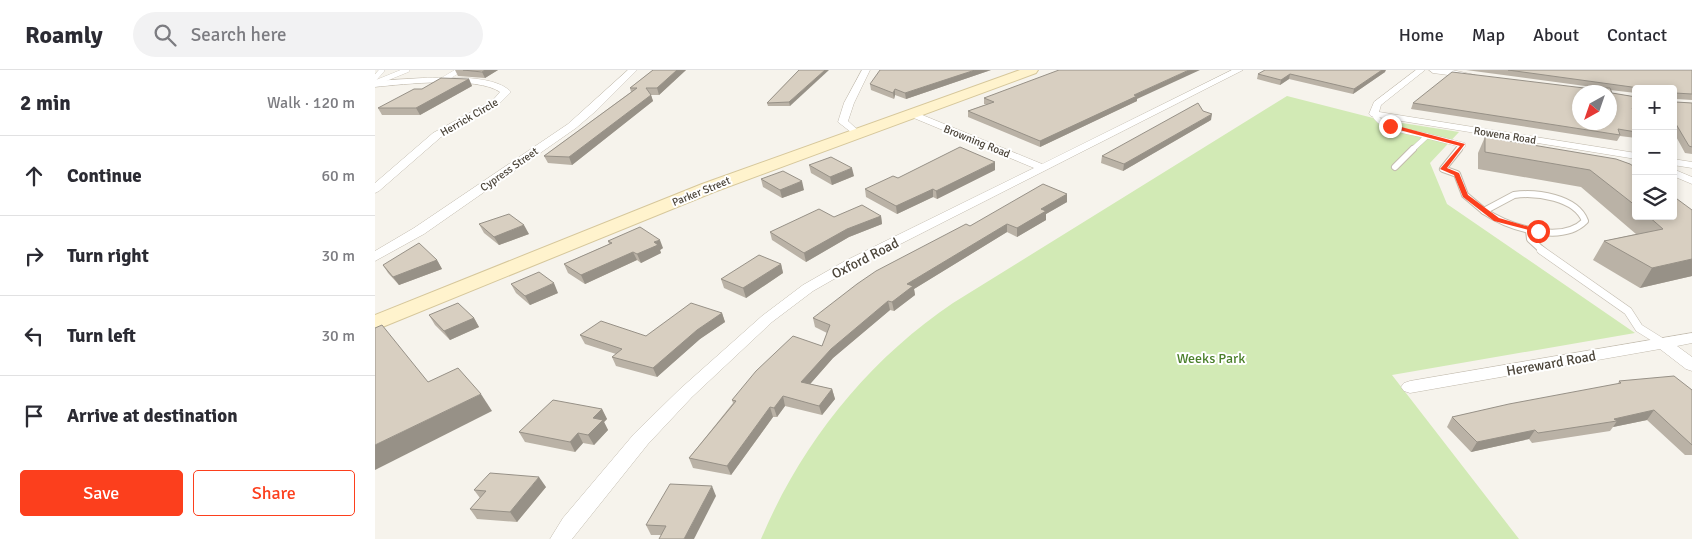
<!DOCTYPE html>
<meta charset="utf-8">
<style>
body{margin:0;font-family:Signika,sans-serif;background:#f2f2f3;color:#2b2b33}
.controls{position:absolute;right:15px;top:15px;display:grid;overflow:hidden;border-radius:5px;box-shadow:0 2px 8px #0003}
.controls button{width:45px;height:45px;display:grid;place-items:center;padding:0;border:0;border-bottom:1px solid #e1e1e2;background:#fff;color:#2b2b33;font:25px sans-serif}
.compass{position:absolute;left:1197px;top:15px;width:45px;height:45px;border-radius:50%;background:#fff;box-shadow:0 2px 8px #0003;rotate:220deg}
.stop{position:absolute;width:15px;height:15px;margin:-11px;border:4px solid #fc3f1d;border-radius:50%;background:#fff}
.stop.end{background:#fc3f1d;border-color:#fff;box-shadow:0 1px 5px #0008}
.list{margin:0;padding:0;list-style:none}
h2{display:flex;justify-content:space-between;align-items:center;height:65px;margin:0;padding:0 20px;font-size:21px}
h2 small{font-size:16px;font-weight:400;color:#7c7c81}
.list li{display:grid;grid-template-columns:32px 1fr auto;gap:15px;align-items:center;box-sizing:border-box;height:80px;padding:0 20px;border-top:1px solid #e1e1e2}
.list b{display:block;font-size:19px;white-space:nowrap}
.list em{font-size:16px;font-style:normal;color:#7c7c81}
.actions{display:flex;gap:10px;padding:15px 20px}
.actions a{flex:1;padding:11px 0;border:1px solid #fc3f1d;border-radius:5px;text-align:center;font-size:18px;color:#fc3f1d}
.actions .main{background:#fc3f1d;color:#fff}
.icon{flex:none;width:28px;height:28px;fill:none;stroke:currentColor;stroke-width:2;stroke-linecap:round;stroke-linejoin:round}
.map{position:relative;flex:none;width:1317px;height:469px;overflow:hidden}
header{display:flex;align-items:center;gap:30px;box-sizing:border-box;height:70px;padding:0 25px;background:#fff;border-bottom:1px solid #e1e1e2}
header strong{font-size:24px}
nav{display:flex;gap:28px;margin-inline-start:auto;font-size:18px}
.search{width:350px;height:45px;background:#f2f2f3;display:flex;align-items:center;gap:12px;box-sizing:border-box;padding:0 18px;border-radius:28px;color:#7c7c81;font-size:19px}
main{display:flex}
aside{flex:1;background:#fff}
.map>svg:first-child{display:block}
.green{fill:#d2eab5}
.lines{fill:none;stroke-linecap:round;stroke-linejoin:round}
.lane-far2-casing{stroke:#c2bbae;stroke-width:5.5}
.lane-far1-casing{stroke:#c2bbae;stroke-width:8}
.lane-casing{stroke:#c2bbae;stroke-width:9}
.street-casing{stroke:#c2bbae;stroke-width:1}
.secondary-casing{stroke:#d6c79b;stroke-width:2}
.lane-far2{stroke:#fff;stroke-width:5}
.lane-far1{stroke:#fff;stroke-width:6}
.lane{stroke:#fff;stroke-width:8}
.street{fill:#fff;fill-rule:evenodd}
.secondary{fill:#fff3cd;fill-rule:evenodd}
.wall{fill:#bab2a6}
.shaded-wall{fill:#979187}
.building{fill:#d8cfc1;stroke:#979187;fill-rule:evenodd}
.route{fill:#fc3f1d}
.labels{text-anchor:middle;stroke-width:4;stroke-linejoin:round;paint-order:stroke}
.far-street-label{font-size:11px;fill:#4b4439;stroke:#fff}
.street-label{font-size:14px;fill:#4b4439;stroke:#fff}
.park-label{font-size:14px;fill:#4a7f2a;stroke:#fff}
</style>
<header>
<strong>Roamly</strong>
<div class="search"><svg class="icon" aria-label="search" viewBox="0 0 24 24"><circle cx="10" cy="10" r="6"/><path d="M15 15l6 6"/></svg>Search here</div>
<nav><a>Home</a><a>Map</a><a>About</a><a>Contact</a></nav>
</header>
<main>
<aside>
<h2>2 min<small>Walk · 120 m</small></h2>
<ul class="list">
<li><svg class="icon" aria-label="ahead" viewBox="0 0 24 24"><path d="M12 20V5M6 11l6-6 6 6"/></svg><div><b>Continue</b></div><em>60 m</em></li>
<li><svg class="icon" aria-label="right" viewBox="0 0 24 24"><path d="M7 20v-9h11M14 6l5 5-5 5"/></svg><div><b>Turn right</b></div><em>30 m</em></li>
<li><svg class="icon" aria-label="left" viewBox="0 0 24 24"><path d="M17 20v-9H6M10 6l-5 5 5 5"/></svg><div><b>Turn left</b></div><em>30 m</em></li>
<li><svg class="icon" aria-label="arrive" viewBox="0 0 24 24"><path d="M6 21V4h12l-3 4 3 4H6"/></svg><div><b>Arrive at destination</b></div></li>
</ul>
<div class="actions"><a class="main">Save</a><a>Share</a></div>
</aside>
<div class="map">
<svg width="1317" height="469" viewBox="0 0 1317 469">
<rect width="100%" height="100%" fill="#f6f3ec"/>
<path class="green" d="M912,26L1002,49L1084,62L1055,93L1072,134L1260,263L1017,305L1144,469H386C426,374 492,291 578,233Z"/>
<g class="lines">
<g class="lane-far2-casing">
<g id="lane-far2">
<path d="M0,8L7,0"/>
<path d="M66,11L81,2"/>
<path d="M0,13L32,0"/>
<path d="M999,44C1005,59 1037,62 1052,66L1037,80"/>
<path d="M1052,66L1088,75L1083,80"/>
</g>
</g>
<g class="lane-far1-casing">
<g id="lane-far1">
<path d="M1084,79L1068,99L1082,104L1090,125L1109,141"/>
<path d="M1020,97L1038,79"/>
<path d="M1139,125C1161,122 1201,127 1210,151C1186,175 1133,157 1109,141Z"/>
<path d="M1154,160L1155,169L1168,181"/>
</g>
</g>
<g class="lane-casing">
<path id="lane" d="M1166,180L1253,241L1264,258L1288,273"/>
</g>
<g class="street-casing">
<g id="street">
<path d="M253,0H262L222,40L201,58L49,164L0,191V181L39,158L193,54Z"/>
<path d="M487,0H495L479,33L473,51L486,63L481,66L463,52L469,33Z"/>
<path d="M857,0H868L480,197L438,221L397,252L317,327L273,374L197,469H175L188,448L259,364L305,319L387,246L428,215L470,191L659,98L534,46V42H540L667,94Z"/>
<path d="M1041,0H1050L1006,35L1004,42L1261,83V89L996,46L994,44L999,32Z"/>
<path d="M1054,0H1077L1100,5L1096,8L1058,3Z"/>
<path d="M48,8C72,8 119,4 136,22L124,34L66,67L4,121L0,123V113L58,63L118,30L125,22C102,6 29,14 0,17V11Z"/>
<path d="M1298,89L1317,92V98L1298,95Z"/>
<path d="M1298,99L1317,107V114L1298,106Z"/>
<path d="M1317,263V273L1302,276L1317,287V301L1311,299L1285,279L1035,323L1029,321L1026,317L1029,313L1035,311Z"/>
</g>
</g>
<g class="secondary-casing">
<path id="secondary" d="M645,0H663L661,3L339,122L0,260V245L327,114Z"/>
</g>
<use href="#lane-far2" class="lane-far2"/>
<use href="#lane-far1" class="lane-far1"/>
<use href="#lane" class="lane"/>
<use href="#street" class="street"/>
<use href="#secondary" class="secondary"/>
</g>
<g class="wall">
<path d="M80,0H123L110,8L83,6Z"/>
<path d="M278,0H311L284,25H276L278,31L197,95L173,93L169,86L256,22L255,18Z"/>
<path d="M424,0L415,36H393L392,33Z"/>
<path d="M616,0L531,29L520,25L519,29L496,20L495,14Z"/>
<path d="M1091,0H1317V30L1301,29V32L1317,33V84L1310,83L1298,61V19H1261V23L1235,20L1237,23L1261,27V68L1245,66L1242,71L1036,39L1038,33L1209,18H1225Z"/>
<path d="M1010,2L978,24L914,9L905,15L882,9L883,4Z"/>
<path d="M94,9L97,16L45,45H7L3,38L47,19Z"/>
<path d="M609,28L762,29V31L665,77L593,47V41L612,34H609Z"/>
<path d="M836,50L748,101L726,93L727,86Z"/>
<path d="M1110,67L1261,98V146H1298L1317,140V206L1265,218L1218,190L1229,171L1261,164L1206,117L1103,99V83Z"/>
<path d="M434,95L479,106L457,115L436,103Z"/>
<path d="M620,100L562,129L558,127L522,144L491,127L490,119L523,108Z"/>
<path d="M386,109L429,120L407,128L388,117Z"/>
<path d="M692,124V132L671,144V150L642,167L632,162L539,219L540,225L519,241L515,240L458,288L435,314L457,319L460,329L447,345L410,336L402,347H398L356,405L318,398L314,388L358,333L357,330L447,276L452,263L440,257L438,248L595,156Z"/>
<path d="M506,146L507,154L474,167L431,192L397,170L395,162L459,147Z"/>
<path d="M104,154L154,164L124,175L109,163Z"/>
<path d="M233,171L288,178L285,180L286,183L266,193L262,190L210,214L193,203L189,194L234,174Z"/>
<path d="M62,190L67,199L24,215L13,203L8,195Z"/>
<path d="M406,194L408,203L371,228L349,218L346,209Z"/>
<path d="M136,214L183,223L155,235L141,223Z"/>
<path d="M347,243L350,252L325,269L282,307L241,296L237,287L241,284L210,274L205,265L271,266Z"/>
<path d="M54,245L99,248L104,257L75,270L60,255Z"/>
<path d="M1244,311L1317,320V385H1310L1272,350L1238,357L1235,361L1157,373L1154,369L1096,382L1072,357L1077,347L1243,314Z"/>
<path d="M227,339L232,349L229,352L233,360L219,375L208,373L200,382L150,372L144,362Z"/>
<path d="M171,417L142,452L102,449L95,439L105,428L99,420Z"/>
<path d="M341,426L286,465H276L271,455Z"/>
</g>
<g class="shaded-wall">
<path d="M110,0H123L110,8L107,2Z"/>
<path d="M302,0H311L284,25L282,18Z"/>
<path d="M450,0H454L415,36L414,32Z"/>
<path d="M600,0H616L531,29L530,23Z"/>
<path d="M814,0H825L762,29V31L665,77V71L759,25Z"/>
<path d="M1007,0H1011L1010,2L978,24L979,19Z"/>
<path d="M915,4L914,9L905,15L906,10Z"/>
<path d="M94,9L97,16L45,45L41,38Z"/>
<path d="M520,19V25L519,29L518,23Z"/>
<path d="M276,25L278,31L197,95L194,87Z"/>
<path d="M837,44L836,50L748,101L749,94Z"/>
<path d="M620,92V100L562,129L561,121Z"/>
<path d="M477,98L479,106L457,115L455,107Z"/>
<path d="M427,111L429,120L407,128L405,120Z"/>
<path d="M558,119V127L522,144L521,136Z"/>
<path d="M692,124V132L671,144V150L642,167V158L666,139Z"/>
<path d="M506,146L507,154L474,167L431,192L429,183L472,159Z"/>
<path d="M632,154V162L539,219L540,225L519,241L517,232L532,214Z"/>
<path d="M149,155L154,164L124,175L119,167Z"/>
<path d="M285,170L288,178L285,180L286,183L266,193L262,184L279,172Z"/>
<path d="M258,182L262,190L210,214L206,205Z"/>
<path d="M1317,189V206L1265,218L1277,198Z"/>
<path d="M62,190L67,199L24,215L18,207Z"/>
<path d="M406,194L408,203L371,228L368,218Z"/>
<path d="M179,213L183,223L155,235L150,226Z"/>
<path d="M513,231L515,240L458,288L429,321L426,312L456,279Z"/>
<path d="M347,243L350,252L325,269L282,307L278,298L322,260Z"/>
<path d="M99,248L104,257L75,270L69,261Z"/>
<path d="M457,319L460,329L447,345L444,336Z"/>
<path d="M106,324L117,341L0,400V375Z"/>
<path d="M408,326L410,336L402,347L399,338Z"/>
<path d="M395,337L398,347L356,405L352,396Z"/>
<path d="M227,339L232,349L229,352L233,360L219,375L213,365L218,348Z"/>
<path d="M1279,340L1272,350L1238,357L1242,351L1239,349Z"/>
<path d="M1160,360L1154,369L1096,382L1102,372Z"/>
<path d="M203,363L208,373L200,382L195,372Z"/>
<path d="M164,407L171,417L142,452L135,442Z"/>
<path d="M337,416L341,426L319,469H309Z"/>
</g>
<g class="building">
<path d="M88,0H110L107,2Z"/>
<path d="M278,0H302L282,18H271L276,25L194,87L169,86L262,18H255Z"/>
<path d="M424,0H450L414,32L392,33Z"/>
<path d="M505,0H600L530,23L520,19L518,23L495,14Z"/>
<path d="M684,0H814L759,25L762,26L665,71L593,41L619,32L609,28Z"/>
<path d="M890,0H1007L979,19L915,4L906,10L883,4Z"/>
<path d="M1133,0H1317V24L1300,23L1301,32L1317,33V77L1314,76L1298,49V19H1264V18Z"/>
<path d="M1077,2L1209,18H1235L1237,23L1261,27V38H1257L1261,45V62L1243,59L1245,65L1038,33ZM1204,22H1234V52H1204Z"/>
<path d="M66,8L94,9L41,38H3L39,19H47Z"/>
<path d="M823,33L828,41L837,44L749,94L727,86Z"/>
<path d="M1110,67L1241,89L1255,94L1261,98V136L1215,100L1110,82Z"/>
<path d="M585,77L620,92L561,121L558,119L521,136L490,119L518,106L523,108Z"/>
<path d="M456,87L477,98L455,107L434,95Z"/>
<path d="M408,101L427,111L405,120L386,109Z"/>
<path d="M668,114L692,124L666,139L671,141L642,158L632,154L532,214L538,216L517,232L513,231L456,279L426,312L457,319L444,336L408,326L399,338L395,337L352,396L314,388L361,331L357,330L381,301L418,266L447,276L455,255L438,248L482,214L501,201L591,154L595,156Z"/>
<path d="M1298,126L1317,140V189L1277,198L1229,171L1288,159L1273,146H1298Z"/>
<path d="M487,135L506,146L472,159L429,183L395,162L444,139L459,147Z"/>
<path d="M134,144L149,155L119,167L104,154Z"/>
<path d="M265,157L285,170L279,172L283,175L262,184L258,182L206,205L189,194L237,173L233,171Z"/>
<path d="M44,173L62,190L18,207L8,195Z"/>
<path d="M384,185L406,194L368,218L346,209Z"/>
<path d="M164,202L179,213L150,226L136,214Z"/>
<path d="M83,233L99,248L69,261L54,245Z"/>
<path d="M316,233L347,243L322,260L278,298L237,287L247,279L205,265L226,251L271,266Z"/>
<path d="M7,255L53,312L83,298L106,324L0,375V258Z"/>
<path d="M1299,306L1317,320V375L1279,340L1239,349L1242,351L1163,363L1160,360L1102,372L1077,347L1134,334L1246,313L1244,311Z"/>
<path d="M178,330L227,339L218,348L228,350L213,365L203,363L195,372L144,362Z"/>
<path d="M115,403L164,407L135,442L95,439L111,421L99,420Z"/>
<path d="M295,414L337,416L309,469H284L291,456L271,455Z"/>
</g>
<path class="route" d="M1015,54L1090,74L1072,98L1084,103L1093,125L1124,148L1165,160V163L1119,151L1088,127L1079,105L1065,99L1085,76L1013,57Z"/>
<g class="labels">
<g class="far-street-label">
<text transform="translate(94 47) rotate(-30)" y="4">Herrick Circle</text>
<text transform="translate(1130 65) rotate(9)" y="4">Rowena Road</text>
<text transform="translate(602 71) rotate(22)" y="4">Browning Road</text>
<text transform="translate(134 99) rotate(-35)" y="4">Cypress Street</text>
<text transform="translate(326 121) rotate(-22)" y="4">Parker Street</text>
</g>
<g class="street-label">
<text transform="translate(490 188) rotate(-27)" y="5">Oxford Road</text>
<text transform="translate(1176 293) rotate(-10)" y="5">Hereward Road</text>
</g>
<g class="park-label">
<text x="836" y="293">Weeks Park</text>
</g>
</g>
</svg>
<div class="controls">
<button>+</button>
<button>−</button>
<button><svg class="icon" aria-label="layers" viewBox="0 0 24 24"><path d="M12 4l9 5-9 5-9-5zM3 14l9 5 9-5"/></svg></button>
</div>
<svg class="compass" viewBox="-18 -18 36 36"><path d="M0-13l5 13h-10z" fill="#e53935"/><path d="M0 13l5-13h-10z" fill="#7c7c81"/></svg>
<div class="stop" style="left:1163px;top:161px"></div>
<div class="stop end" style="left:1015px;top:56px"></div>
</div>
</main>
